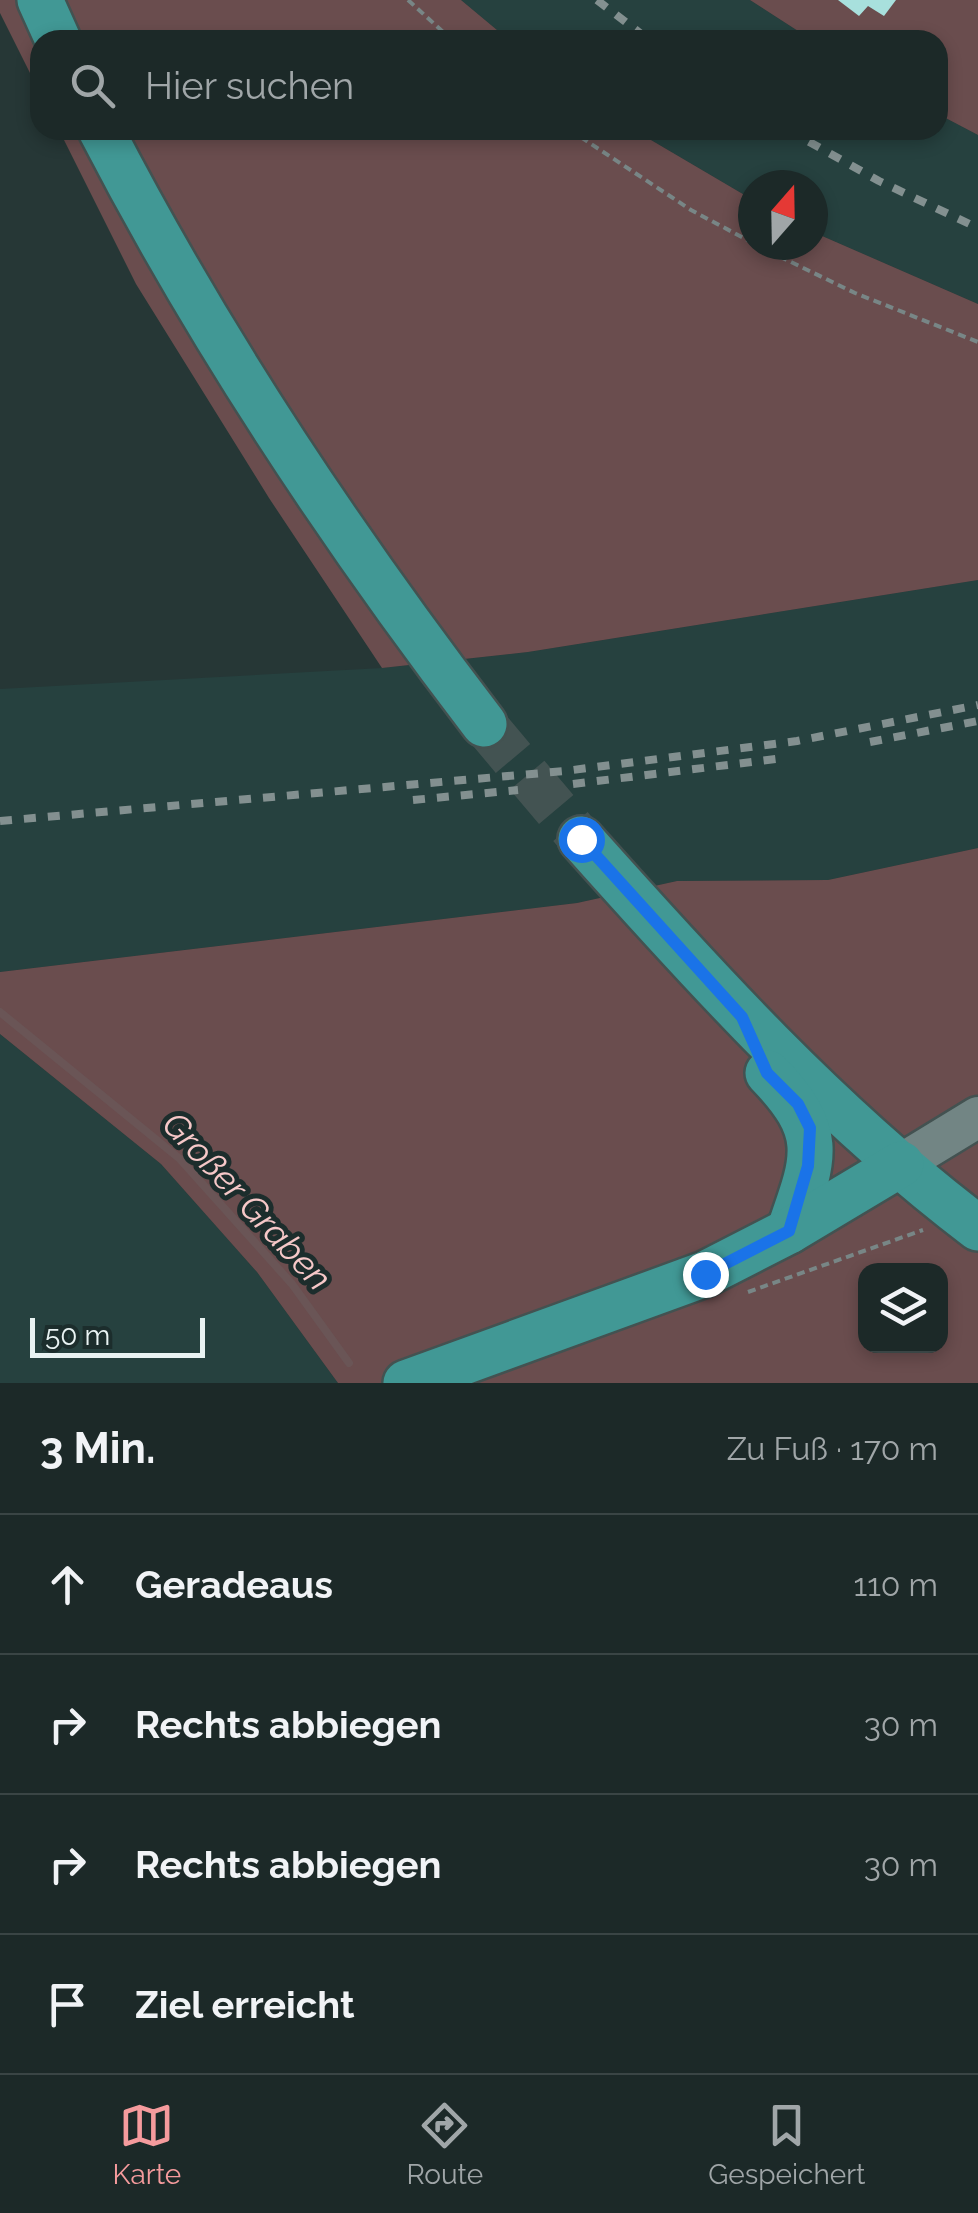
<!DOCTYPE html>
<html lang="de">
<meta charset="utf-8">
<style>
body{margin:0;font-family:Raleway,sans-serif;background:#293534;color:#f1f3f6}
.controls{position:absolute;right:30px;bottom:30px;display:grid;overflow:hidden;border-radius:20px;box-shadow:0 5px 15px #0003}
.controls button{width:90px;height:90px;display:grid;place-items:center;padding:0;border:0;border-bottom:2px solid #3a4545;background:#1c2928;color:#f1f3f6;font:50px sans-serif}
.compass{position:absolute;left:738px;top:170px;width:90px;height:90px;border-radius:50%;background:#1c2928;box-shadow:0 5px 15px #0003;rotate:20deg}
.scale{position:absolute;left:30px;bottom:25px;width:175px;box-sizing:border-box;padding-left:10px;border:5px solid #e9f3f3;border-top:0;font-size:28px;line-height:35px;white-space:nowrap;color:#e9f3f3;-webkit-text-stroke:8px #1c2d2c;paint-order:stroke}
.stop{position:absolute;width:30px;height:30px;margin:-22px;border:8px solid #1a73e8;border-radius:50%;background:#fff}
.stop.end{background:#1a73e8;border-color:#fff;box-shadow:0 2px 10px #0008}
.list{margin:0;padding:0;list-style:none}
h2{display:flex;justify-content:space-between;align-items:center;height:130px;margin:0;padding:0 40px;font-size:42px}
h2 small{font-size:32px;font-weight:400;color:#a0a6a8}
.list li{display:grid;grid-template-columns:65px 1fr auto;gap:30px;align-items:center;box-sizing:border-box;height:140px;padding:0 40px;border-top:2px solid #3a4545}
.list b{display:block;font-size:38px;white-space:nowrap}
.list em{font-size:32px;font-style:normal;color:#a0a6a8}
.icon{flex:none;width:55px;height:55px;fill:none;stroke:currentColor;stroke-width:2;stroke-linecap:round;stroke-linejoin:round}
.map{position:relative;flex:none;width:978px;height:1383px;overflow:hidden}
.search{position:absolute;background:#1c2928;box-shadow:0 5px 15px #0003;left:30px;right:30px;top:30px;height:110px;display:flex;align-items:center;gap:25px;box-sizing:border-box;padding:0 35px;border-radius:30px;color:#a0a6a8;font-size:38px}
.sheet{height:690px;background:#1c2928}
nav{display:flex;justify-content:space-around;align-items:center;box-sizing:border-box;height:140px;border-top:2px solid #3a4545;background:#1c2928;font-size:28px;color:#a0a6a8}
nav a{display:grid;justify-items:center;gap:5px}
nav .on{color:#f59b9d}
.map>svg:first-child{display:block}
.built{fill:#26413f}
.green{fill:#6a4d4e;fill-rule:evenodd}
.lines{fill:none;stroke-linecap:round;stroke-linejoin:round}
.stream{stroke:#6a5556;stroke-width:8}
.building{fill:#a8e0dd}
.primary-tunnel{stroke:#435352;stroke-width:45;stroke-dasharray:45 22;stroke-linecap:butt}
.secondary-casing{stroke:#435251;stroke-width:45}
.primary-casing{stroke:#435251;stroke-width:50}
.path{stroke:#788686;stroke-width:4;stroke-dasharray:8 5;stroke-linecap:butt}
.secondary{stroke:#728584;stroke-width:40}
.primary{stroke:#419895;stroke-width:45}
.rail{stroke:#839090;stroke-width:8;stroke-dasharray:12 12;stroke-linecap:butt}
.route{stroke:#1a73e8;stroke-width:12}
.labels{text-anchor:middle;stroke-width:10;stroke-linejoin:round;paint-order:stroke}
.water-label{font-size:35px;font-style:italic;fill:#f6c8c8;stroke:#1c2d2c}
</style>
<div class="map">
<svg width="978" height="1383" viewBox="0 0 978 1383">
<rect width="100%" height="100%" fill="#263736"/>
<g class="built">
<path d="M461,0H750L812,40H509Z"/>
<path d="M938,114L978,135V304L813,232V185H753V200L634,130H938Z"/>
<path d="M978,580V848L828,880L677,881L577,903L0,972V689L382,668L528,652Z"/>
<path d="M0,1034L161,1164L257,1272L338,1383H0Z"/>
</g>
<g class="green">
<path d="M0,0H461L509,40H40V93L0,13Z"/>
<path d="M750,0H978V135L938,114V40H812Z"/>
<path d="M59,130H634L753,200V245H813V232L978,304V580L528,652L382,668L269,498L136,284Z"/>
<path d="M978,848V1383H338L257,1272L161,1164L0,1034V972L577,903L677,881L828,880ZM866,1270H940V1346H866Z"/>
</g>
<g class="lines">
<path class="stream" d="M0,1012L180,1159L292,1284L349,1363"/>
</g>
<path class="building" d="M838,0H896L884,16L868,6L859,16Z"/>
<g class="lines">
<path class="primary-tunnel" d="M484,724L581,839"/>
<g class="secondary-casing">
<path id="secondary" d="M901,1164L978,1117"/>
</g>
<g class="primary-casing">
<g id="primary">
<path d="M40,0L58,40"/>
<path d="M101,130C210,341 340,536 484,724"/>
<path d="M581,839C704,977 830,1116 978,1228"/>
<path d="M768,1073C826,1133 815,1157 789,1231"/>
<path d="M406,1383L705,1274L789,1231L901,1164"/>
</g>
</g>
<g class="path">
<path d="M408,0L452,40"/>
<path d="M570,130L691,210L753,243"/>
<path d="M756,245L855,293L978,342"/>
<path d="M748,1292L923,1230"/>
</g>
<use href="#secondary" class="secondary"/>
<use href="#primary" class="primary"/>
<g class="rail">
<path d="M597,0L649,40"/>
<path d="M788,130L879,181L978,228"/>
<path d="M870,742L978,721"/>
<path d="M573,784L776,759"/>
<path d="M413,800L518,790"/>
<path d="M0,821L565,771L797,741L978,705"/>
</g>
</g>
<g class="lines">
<path class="route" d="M581,839L742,1017L767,1073L798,1104L810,1128L808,1166L789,1231L705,1274"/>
</g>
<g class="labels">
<g class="water-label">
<text transform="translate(247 1201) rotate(47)" y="12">Großer Graben</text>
</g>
</g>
</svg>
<div class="controls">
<button><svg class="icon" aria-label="layers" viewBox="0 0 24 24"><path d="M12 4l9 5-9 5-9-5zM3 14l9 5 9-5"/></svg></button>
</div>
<svg class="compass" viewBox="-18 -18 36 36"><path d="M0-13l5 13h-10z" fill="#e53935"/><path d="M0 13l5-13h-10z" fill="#a0a6a8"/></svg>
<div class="scale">50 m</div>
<div class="stop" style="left:581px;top:839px"></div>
<div class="stop end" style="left:705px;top:1274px"></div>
<div class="search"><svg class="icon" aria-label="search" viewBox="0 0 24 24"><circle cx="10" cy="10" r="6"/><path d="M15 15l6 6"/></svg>Hier suchen</div>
</div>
<section class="sheet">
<h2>3 Min.<small>Zu Fuß · 170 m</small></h2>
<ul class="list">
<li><svg class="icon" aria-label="ahead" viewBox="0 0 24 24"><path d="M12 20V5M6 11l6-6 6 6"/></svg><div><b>Geradeaus</b></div><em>110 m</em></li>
<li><svg class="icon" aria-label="right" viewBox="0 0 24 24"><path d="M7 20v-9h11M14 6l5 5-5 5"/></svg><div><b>Rechts abbiegen</b></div><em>30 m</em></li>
<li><svg class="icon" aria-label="right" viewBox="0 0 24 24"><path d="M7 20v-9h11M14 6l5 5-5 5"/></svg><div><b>Rechts abbiegen</b></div><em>30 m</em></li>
<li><svg class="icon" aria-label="arrive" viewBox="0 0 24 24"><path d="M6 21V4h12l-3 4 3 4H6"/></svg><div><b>Ziel erreicht</b></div></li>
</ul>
</section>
<nav>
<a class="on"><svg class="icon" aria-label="map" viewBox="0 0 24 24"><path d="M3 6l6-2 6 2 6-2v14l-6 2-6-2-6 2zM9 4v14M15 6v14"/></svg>Karte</a>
<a><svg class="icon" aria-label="directions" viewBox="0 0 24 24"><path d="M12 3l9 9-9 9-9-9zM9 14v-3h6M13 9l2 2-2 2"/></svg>Route</a>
<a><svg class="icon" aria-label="saved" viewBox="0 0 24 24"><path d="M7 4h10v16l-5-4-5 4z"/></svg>Gespeichert</a>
</nav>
